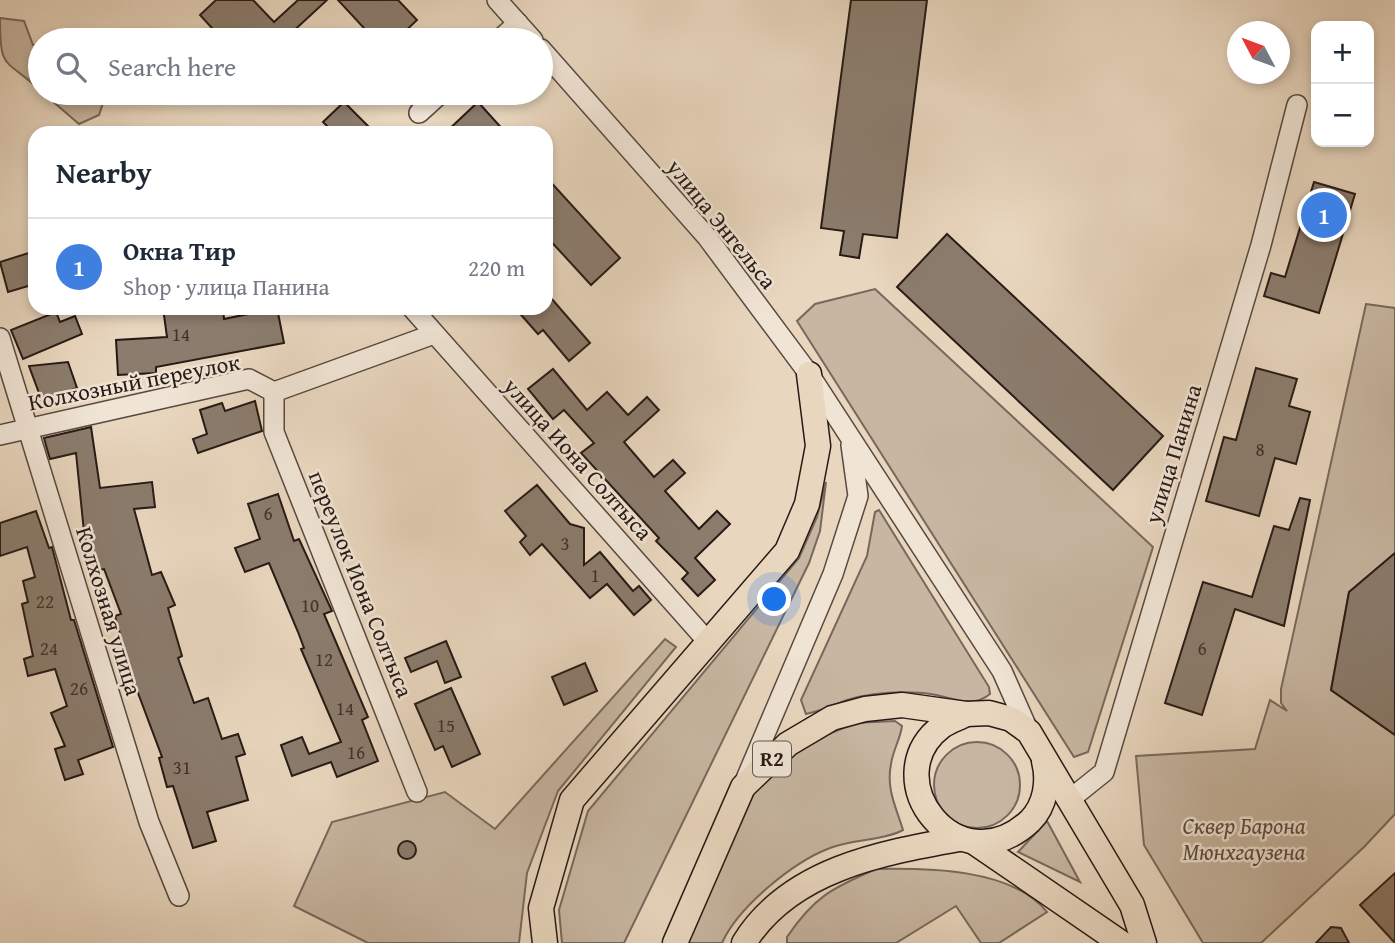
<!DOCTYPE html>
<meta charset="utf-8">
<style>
body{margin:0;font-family:"Gentium Book Plus",serif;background:#f6f6f7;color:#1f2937}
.controls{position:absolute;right:21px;top:21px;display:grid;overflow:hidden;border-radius:14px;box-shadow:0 4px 10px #0003}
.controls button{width:63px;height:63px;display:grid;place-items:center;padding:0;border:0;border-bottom:2px solid #e0e1e3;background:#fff;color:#1f2937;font:35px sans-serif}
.compass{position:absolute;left:1227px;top:21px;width:63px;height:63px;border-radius:50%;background:#fff;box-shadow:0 4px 10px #0003;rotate:311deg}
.you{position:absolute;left:775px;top:600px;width:24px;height:24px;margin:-18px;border:5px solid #fff;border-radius:50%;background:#1a73e8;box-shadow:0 0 0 10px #1a73e833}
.badge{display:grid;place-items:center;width:46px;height:46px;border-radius:50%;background:#1a73e8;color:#fff;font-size:23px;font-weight:700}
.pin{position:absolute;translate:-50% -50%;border:4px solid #fff;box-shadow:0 2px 7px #0006}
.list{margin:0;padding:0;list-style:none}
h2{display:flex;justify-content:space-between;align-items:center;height:91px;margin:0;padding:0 28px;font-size:30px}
h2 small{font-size:23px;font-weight:400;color:#747a83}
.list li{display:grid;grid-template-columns:46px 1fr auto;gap:21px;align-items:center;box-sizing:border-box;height:98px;padding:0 28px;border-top:2px solid #e0e1e3}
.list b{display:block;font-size:26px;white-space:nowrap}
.list p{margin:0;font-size:23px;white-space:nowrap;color:#747a83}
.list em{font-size:23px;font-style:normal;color:#747a83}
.icon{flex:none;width:38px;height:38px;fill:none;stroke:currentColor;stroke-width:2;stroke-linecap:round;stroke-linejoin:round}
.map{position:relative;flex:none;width:1395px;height:943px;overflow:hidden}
.search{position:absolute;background:#fff;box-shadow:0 4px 10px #0003;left:28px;top:28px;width:525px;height:77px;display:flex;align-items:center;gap:18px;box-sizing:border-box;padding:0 24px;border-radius:38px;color:#747a83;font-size:26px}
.panel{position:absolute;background:#fff;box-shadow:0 4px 10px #0003;left:28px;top:126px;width:525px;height:189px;border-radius:21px}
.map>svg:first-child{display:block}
.green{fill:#c7b6a1;stroke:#77685c;stroke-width:2}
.building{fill:#8b7c6d;stroke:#271a16;stroke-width:2}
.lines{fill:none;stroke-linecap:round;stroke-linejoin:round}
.minor-casing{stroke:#574940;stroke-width:22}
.major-casing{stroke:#271a16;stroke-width:27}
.minor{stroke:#f0e4d5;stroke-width:19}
.major{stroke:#e8d6be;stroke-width:24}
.labels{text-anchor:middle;stroke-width:5;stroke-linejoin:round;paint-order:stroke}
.number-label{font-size:19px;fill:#40322c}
.shield{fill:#f0e4d5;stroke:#63574f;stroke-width:2}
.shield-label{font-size:21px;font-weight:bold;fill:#271a16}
.street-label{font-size:23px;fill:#271a16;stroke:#f0e4d5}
.park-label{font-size:23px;font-style:italic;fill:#574940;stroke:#f0e4d5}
</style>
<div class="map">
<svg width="1395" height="943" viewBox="0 0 1395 943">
<rect width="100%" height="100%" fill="#e8d6be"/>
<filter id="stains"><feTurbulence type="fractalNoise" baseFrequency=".00286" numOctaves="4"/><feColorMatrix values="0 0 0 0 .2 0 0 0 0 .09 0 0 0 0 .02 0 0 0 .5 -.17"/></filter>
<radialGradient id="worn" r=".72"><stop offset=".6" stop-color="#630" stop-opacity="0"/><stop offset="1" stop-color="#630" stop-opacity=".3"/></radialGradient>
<g class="green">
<path d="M0,18L24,21L33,45H40V90C4,57 0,71 0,18Z"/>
<path d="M43,93H98L104,100L99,115L79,124Z"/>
<path d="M875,289L1153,547L1088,752L1074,757L797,321L815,304Z"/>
<path d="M1366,304L1395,308V553L1349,592L1331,690L1395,735V814L1364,847L1261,943H1203L1144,845L1136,756L1255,749L1270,700L1287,711L1281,703V689Z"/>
<path d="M826,482L820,531L809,563L624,943H562L559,910L588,811L799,558L817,517Z"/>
<path d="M879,510L989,687L990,694C970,711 946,694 923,693C896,691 873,692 847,700C834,705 820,711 806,714L801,700L867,556L875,512Z"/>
<path d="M665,639L676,647L558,791L527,873L519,943H368L294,906L332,822L445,792L495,829Z"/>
<path d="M895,721L902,726C900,740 893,750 891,764C886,789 896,807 903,830C882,841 853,839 830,848C793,862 738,907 722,943H688L749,797L793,749L855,723Z"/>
<circle cx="977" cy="785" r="43"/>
<path d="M1047,821L1080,882L1018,852Z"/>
<path d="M876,869C927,868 1012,868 1047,912L999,943H981L956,906L896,943H787V937C814,897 832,888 876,869Z"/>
</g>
<g class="building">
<path d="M216,0H253L274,22L298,0H327L287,37L291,40H223L200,15Z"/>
<path d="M338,0H398L417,20L396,40H375Z"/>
<path d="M851,0H927L897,238L863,234L859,258L840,255L844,231L821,228Z"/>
<path d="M344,102L375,133H334L323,122Z"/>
<path d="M478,102L506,133H445Z"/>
<path d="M546,177L620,258L591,285L546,236Z"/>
<path d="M1314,182L1355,194L1319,313L1264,296L1271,273L1285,277Z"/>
<path d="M947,234L1163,436L1113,490L897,287Z"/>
<path d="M35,251V284L8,292L0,262Z"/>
<path d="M551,298L590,343L569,361L543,330L538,334L515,308H546V302Z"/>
<path d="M163,308H223L224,319L277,308L284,343L156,367V373L118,375L116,340L167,337Z"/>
<path d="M56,312L60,322L75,316L82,334L23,359L11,330Z"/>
<path d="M68,362L77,388L42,401L29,366Z"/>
<path d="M1256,368L1297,379L1289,406L1310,412L1296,464L1275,458L1259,516L1206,501L1224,437L1236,440Z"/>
<path d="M553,369L587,410L607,392L628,415L647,397L659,410L624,442L654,477L673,460L685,473L665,491L699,529L717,511L730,524L695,558L715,580L698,596L682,579L688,573L656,541L659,538L581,453L594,443L564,410L553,419L528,389Z"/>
<path d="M255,401L262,431L198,453L193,439L207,434L200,410L222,403L225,411Z"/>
<path d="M91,427L100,488L152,482L155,507L134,509L152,575L161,572L175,605L168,608L182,656L178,658L194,703L208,698L222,739L238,734L245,754L236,757L248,800L207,812L216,841L193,848L173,786L167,787L159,758L162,757L132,677L115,616L121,614L104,569L96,571L88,542H85L76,453L50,459L47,449L44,438Z"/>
<path d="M537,485L570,524L584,528V565L600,552L633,591L639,586L651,600L634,615L607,584L590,598L542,544L530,555L520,542L526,536L505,511Z"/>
<path d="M278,494L294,541L299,539L332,611L324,614L368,717L362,720L378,761L337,777L331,762L292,776L281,745L302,737L309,754L341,742L301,649L304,648L298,632L269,563L245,572L235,548L260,539L248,504Z"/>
<path d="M1300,498L1310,500L1284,626L1235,609L1202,715L1165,703L1203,582L1252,597L1274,526L1289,530Z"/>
<path d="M36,511L49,548L52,547L71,620H74L113,747L78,760L83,774L65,780L55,749L65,746L51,713L67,706L55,669L28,676L24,659L33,656L22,604L28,602L23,581L35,577L27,547L0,556V523Z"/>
<path d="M1395,553V735L1331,690L1349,592Z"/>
<path d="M446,641L461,677L445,683L437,661L411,672L405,658Z"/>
<path d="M585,663L597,691L564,705L552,677Z"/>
<path d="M451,688L480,754L452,767L443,746L435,750L415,704Z"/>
<circle cx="407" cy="850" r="9"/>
<path d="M1395,873V943L1360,905Z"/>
<path d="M1331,927L1341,928L1349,943H1316Z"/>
</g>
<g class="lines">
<g class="minor-casing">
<g id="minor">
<path d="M497,0L533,40"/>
<path d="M499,40L518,23"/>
<path d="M541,49L707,237L809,374L1002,671L1029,732"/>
<path d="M419,113L441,93"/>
<path d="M412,308L709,643"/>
<path d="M0,338L149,822L179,896"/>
<path d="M274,392V432L417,792"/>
<path d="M0,435L249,379L274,392L434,334"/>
<path d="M745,781L833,574L858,496L851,445"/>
<path d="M1069,800L1104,772L1261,245L1297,105"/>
</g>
</g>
<g class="major-casing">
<g id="major">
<path d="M966,714C959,718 949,721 942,726C873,778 958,888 1030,821C1046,805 1049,781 1044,761"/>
<path d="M974,842L1121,943"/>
<path d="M545,943L541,908L572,800L787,551L807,504L818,446L809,374"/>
<path d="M675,943L743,787L788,744L832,718L865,709L902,705L966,714L989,713L1011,719L1029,732L1132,905L1144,943"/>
<path d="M744,943C789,870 880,853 959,839"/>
</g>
</g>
<use href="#minor" class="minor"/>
<use href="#major" class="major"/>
</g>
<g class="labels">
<g class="number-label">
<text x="181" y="341">14</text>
<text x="1260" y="456">8</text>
<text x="268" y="520">6</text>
<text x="565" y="550">3</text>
<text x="595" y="582">1</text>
<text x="45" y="608">22</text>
<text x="310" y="612">10</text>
<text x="49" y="655">24</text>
<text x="1202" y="655">6</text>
<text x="324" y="666">12</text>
<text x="79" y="695">26</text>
<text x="345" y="715">14</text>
<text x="446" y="732">15</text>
<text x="356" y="759">16</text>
<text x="182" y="774">31</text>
</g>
<rect class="shield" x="753" y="741.5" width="38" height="35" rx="5"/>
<g class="shield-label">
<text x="772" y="766">R2</text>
</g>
<g class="street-label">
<text transform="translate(722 224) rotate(51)" y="8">улица Энгельса</text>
<text transform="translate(134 382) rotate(-11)" y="8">Колхозный переулок</text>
<text transform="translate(1173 454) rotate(-73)" y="8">улица Панина</text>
<text transform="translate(578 459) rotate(48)" y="8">улица Иона Солтыса</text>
<text transform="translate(361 584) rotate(68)" y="8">переулок Иона Солтыса</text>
<text transform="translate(109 611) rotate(73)" y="8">Колхозная улица</text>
</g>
<g class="park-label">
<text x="1244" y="834">Сквер Барона<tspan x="1244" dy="26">Мюнхгаузена</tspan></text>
</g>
</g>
<rect width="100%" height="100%" filter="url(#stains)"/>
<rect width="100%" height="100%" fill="url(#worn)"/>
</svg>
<div class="controls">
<button>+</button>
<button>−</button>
</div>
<svg class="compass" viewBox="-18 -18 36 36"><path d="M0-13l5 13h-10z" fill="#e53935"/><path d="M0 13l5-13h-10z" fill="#747a83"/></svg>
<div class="you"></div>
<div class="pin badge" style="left:1324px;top:215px;background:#3f7fe0">1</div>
<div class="search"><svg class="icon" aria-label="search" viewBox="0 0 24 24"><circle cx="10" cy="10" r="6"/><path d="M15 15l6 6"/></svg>Search here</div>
<section class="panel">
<h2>Nearby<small></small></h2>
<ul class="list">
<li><span class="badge" style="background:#3f7fe0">1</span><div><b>Окна Тир</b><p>Shop · улица Панина</p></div><em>220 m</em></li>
</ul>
</section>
</div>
